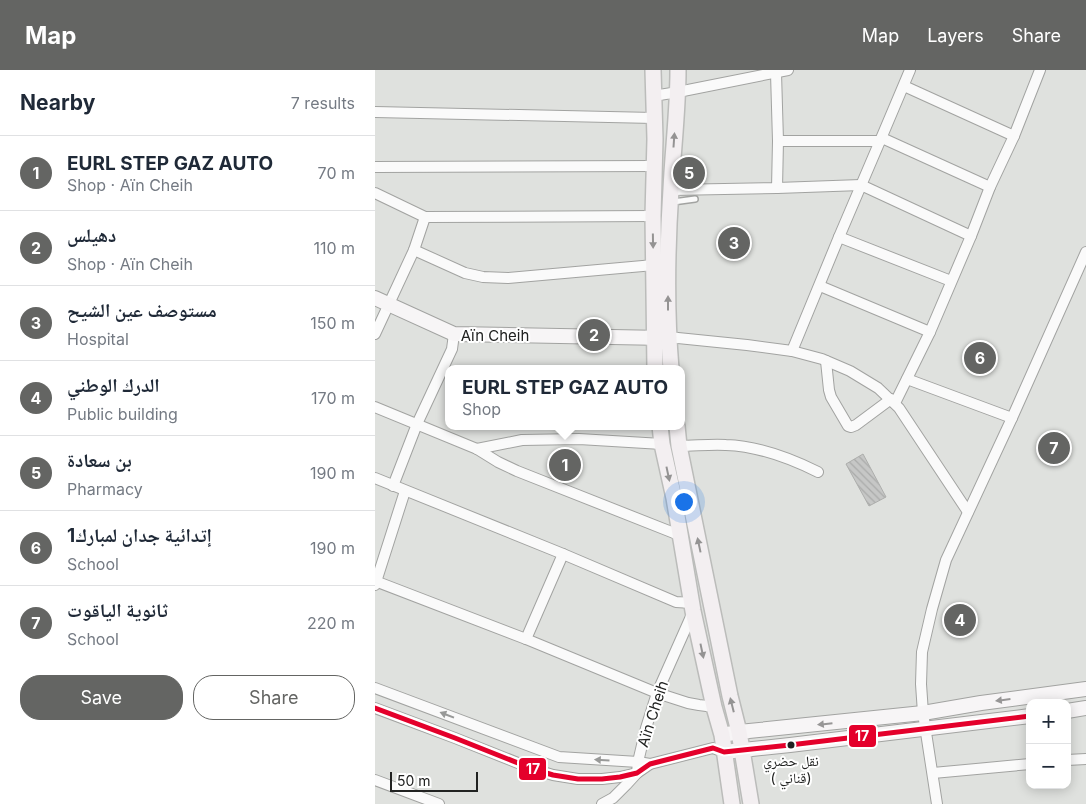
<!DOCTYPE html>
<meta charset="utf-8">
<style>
body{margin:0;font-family:Inter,"Noto Naskh Arabic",sans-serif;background:#f6f6f7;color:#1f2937}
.controls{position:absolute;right:15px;bottom:15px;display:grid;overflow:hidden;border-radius:10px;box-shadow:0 2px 12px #0003}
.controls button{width:45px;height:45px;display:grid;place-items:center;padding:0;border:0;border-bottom:1px solid #e0e1e3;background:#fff;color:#1f2937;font:25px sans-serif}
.scale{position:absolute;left:15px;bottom:12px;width:88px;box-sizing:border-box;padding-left:5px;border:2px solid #212221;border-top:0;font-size:14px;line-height:18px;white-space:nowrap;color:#212221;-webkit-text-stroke:4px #fff;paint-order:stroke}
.you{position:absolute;left:308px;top:431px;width:18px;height:18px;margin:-12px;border:4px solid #fff;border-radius:50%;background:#1a73e8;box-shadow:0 0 0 8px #1a73e833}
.badge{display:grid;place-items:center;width:32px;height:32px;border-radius:50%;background:#646563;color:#fff;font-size:16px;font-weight:700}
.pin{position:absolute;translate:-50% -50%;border:2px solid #fff;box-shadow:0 1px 5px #0006}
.popup{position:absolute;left:70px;top:295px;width:240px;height:65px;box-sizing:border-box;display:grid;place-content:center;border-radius:10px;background:#fff;filter:drop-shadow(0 1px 4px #0005);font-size:16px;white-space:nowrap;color:#747a83}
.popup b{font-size:19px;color:#1f2937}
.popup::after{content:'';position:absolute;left:50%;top:100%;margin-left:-10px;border:10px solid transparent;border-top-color:#fff}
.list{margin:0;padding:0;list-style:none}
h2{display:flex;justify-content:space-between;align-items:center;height:65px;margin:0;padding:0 20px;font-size:21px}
h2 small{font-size:16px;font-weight:400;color:#747a83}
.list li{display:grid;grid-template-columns:32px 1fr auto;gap:15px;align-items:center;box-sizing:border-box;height:75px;padding:0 20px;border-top:1px solid #e0e1e3}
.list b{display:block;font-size:19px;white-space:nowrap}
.list p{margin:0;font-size:16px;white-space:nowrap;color:#747a83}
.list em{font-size:16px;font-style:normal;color:#747a83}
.actions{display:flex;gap:10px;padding:15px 20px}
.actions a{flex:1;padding:11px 0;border:1px solid #646563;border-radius:20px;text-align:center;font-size:18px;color:#646563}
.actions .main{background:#646563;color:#fff}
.map{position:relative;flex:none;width:711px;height:734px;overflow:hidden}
header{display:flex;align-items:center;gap:30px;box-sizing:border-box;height:70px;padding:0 25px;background:#646563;color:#fff}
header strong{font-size:24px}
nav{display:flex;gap:28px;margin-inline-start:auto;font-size:18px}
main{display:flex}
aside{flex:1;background:#fff}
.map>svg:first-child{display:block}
.building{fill:url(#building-back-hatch);stroke:#adaeac}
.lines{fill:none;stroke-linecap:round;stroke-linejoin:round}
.lane-casing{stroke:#a2a3a1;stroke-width:8}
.street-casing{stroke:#a2a3a1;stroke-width:12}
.secondary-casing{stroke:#a2a3a1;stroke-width:16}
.primary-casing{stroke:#bbbcba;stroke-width:18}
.lane{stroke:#fafafa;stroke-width:5}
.street{stroke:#fafafa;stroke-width:10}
.secondary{stroke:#f7f5f6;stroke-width:14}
.primary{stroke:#f3eff1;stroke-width:15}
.bus-1-casing{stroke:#fff;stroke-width:9}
.bus-1{stroke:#e4002b;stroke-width:5}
.oneway{fill:#949393}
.oneway2{fill:#979696}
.oneway3{fill:#989998}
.bus-dot{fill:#212221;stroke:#fff;stroke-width:2}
.labels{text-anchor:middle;stroke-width:4;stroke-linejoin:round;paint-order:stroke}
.bus-label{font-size:14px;fill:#212221;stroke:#fff}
.street-label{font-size:15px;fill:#212221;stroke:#fff}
.line-badge{stroke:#fff;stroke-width:2}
.badge-label{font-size:14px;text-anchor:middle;font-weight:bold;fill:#fff}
</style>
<header>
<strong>Map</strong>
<nav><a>Map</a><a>Layers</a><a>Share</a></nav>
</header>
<main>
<aside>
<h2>Nearby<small>7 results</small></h2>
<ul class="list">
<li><span class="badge">1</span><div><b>EURL STEP GAZ AUTO</b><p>Shop · Aïn Cheih</p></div><em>70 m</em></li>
<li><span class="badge">2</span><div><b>دهيلس</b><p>Shop · Aïn Cheih</p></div><em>110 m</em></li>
<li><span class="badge">3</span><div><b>مستوصف عين الشيح</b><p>Hospital</p></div><em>150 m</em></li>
<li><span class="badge">4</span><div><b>الدرك الوطني</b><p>Public building</p></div><em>170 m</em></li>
<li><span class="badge">5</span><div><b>بن سعادة</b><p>Pharmacy</p></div><em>190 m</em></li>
<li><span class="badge">6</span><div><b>1إتدائية جدان لمبارك</b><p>School</p></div><em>190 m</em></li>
<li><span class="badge">7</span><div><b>ثانوية الياقوت</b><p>School</p></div><em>220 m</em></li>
</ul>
<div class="actions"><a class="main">Save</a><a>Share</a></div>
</aside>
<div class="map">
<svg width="711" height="734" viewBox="0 0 711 734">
<defs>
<pattern id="building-back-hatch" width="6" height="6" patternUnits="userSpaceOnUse" patternTransform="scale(1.25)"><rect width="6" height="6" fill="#c6c7c6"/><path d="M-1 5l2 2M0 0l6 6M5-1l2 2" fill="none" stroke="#aaabaa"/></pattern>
</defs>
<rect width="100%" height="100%" fill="#dfe1de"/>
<path class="building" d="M488,384L511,427L494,436L471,394Z"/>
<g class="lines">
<g class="lane-casing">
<path id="lane" d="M298,132L320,129"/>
</g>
<g class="street-casing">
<g id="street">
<path d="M529,16L639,66"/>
<path d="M278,26L303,22L413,0"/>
<path d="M0,42L279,48"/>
<path d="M507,68L615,117"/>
<path d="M403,71H505"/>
<path d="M0,97L279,96"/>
<path d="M402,118L486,115L596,166"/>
<path d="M296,120L402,118L403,71L401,3"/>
<path d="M0,123L50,147L278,146"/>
<path d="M464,167L576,211"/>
<path d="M39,180L90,203L108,207L133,208L279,195"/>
<path d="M445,216L555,262"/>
<path d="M0,264L39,180L50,147"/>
<path d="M293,267L372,275L417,281L447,289L475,301L503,318L524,338L593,442"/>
<path d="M417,281L464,167L505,71L535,0"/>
<path d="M451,291L454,320L456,327L473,356L476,357L481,355L516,329"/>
<path d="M532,309L637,348"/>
<path d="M520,333L555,262L596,166L615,117L639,66L665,0"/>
<path d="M0,337L102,379L123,392L142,401L304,465"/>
<path d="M304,376C320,376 335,374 351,375C382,376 415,388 443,402"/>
<path d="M102,379L147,370L204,369L287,374"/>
<path d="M0,408L188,484L301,532L317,533"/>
<path d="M18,416L42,354L77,279L79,264"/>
<path d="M0,511L151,569L282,623L313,633L324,635L339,637"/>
<path d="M0,515L30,421"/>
<path d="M151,569L188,484"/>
<path d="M0,618L184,687L263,692L275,694"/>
<path d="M0,638L80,668L158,699L178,705L203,709H227L245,707L262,703L275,694L338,678L349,682"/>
<path d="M692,690L711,689"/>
<path d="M558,703L655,694"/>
<path d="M0,710L64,734"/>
<path d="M227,734L238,728L251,715L262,703L263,692L271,658L282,623L318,542"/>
<path d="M562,734L548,643L546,614L547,582L557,539L571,490L637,348L711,182"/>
</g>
</g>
<g class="secondary-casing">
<g id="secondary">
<path d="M0,228L79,264L289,268"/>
<path d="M692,641L711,638"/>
<path d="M347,665L364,662L548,643L606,633L711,619"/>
<path d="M349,682L415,675L655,646"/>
</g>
</g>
<g class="primary-casing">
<g id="primary">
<path d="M278,0L280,69L278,146L280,299"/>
<path d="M296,299C291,239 292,178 296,119C298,79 303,40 303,0"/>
<path d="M285,356L287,374L299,428L318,541L339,637L347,665L357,734"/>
<path d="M302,356L304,376L355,626L364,662L376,734"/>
</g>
</g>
<use href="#lane" class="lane"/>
<use href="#street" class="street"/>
<use href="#secondary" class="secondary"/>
<use href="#primary" class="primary"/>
<g class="bus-1-casing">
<path id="bus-1" d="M0,638L80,668L158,699L178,705L203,709H227L245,707L262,703L275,694L338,678L349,682L415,675L655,646"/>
</g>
<use href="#bus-1" class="bus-1"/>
</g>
<defs><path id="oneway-solid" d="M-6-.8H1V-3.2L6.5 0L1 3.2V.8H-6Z" transform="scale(1.25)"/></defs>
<g class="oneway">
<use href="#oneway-solid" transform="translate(299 70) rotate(-86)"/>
<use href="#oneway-solid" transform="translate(278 171) rotate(89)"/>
<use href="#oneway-solid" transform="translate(293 233) rotate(-90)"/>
<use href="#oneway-solid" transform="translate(293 404) rotate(78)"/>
<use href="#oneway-solid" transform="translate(324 475) rotate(-102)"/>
<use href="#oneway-solid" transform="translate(327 581) rotate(78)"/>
<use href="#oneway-solid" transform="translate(357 635) rotate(-104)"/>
</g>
<g class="oneway2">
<use href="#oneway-solid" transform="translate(628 630) rotate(173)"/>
<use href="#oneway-solid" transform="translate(450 654) rotate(174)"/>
</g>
<g class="oneway3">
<use href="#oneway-solid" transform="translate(72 645) rotate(-159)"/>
<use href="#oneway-solid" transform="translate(227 690) rotate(-177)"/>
</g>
<circle class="bus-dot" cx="416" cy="675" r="4.5"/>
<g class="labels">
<g class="bus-label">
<text x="416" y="696">نقل حضري<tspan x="416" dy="17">( قناني)</tspan></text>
</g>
<g class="street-label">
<text x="120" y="271">Aïn Cheih</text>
<text transform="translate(278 644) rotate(-72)" y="5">Aïn Cheih</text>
</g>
</g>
<g class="line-badge">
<rect x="473" y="654" width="29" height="24" rx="5" fill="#e4002b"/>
<rect x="143" y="687" width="29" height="24" rx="5" fill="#e4002b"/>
</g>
<g class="badge-label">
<text x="487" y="671">17</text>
<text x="158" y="704">17</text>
</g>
</svg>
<div class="controls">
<button>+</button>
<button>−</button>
</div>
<div class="scale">50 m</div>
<div class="you"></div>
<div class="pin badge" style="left:190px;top:395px">1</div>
<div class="popup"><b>EURL STEP GAZ AUTO</b>Shop</div>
<div class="pin badge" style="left:219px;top:265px">2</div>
<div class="pin badge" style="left:359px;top:173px">3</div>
<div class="pin badge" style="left:585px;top:550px">4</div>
<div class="pin badge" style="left:314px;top:103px">5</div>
<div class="pin badge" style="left:605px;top:288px">6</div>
<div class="pin badge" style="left:679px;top:378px">7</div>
</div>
</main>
